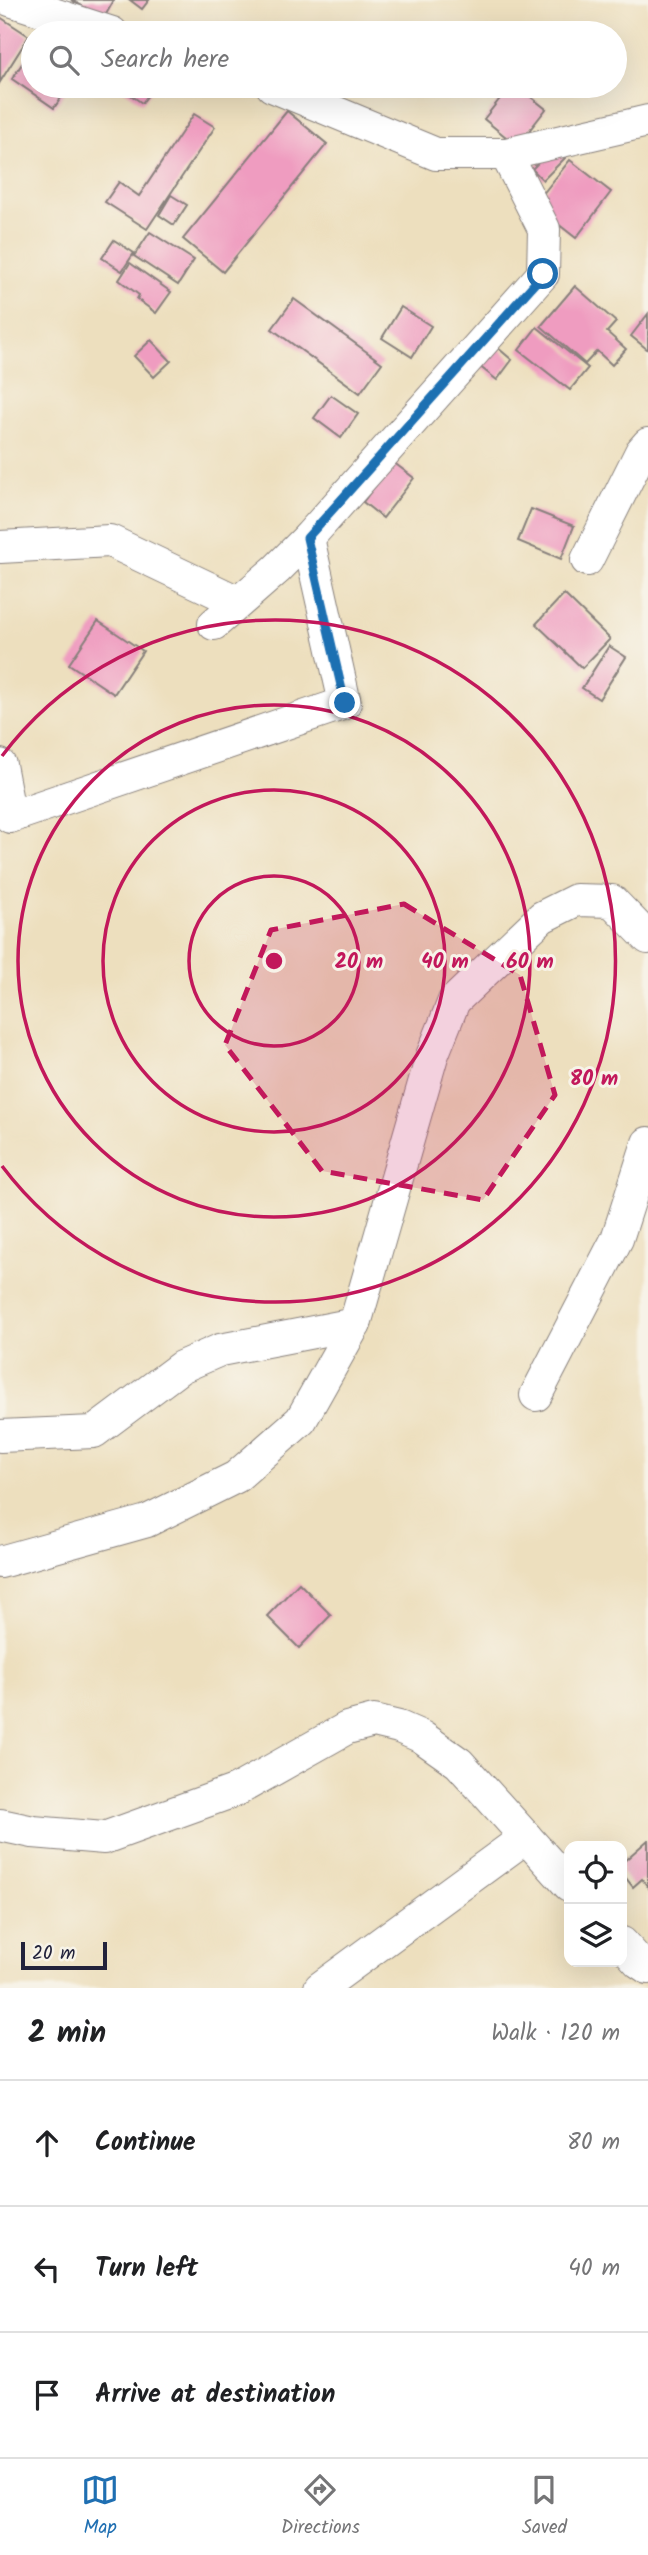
<!DOCTYPE html>
<meta charset="utf-8">
<style>
body{margin:0;font-family:Kalam,sans-serif;background:#f2f2f2;color:#202124}
.controls{position:absolute;right:21px;bottom:21px;display:grid;overflow:hidden;border-radius:14px;box-shadow:0 7px 28px #0002}
.controls button{width:63px;height:63px;display:grid;place-items:center;padding:0;border:0;border-bottom:2px solid #e0e0e0;background:#fff;color:#202124;font:35px sans-serif}
.scale{position:absolute;left:21px;bottom:18px;width:86px;box-sizing:border-box;padding-left:7px;border:4px solid #22223b;border-top:0;font-size:19px;line-height:24px;white-space:nowrap;color:#22223b;-webkit-text-stroke:5px #f7f3e8;paint-order:stroke}
.stop{position:absolute;width:21px;height:21px;margin:-16px;border:5px solid #1f6fb2;border-radius:50%;background:#fff}
.stop.end{background:#1f6fb2;border-color:#fff;box-shadow:0 2px 7px #0008}
.list{margin:0;padding:0;list-style:none}
h2{display:flex;justify-content:space-between;align-items:center;height:91px;margin:0;padding:0 28px;font-size:30px}
h2 small{font-size:23px;font-weight:400;color:#757577}
.list li{display:grid;grid-template-columns:46px 1fr auto;gap:21px;align-items:center;box-sizing:border-box;height:126px;padding:0 28px;border-top:2px solid #e0e0e0}
.list b{display:block;font-size:26px;white-space:nowrap}
.list em{font-size:23px;font-style:normal;color:#757577}
.icon{flex:none;width:38px;height:38px;fill:none;stroke:currentColor;stroke-width:2;stroke-linecap:round;stroke-linejoin:round}
.map{position:relative;flex:none;width:648px;height:1988px;overflow:hidden}
.search{position:absolute;background:#fff;box-shadow:0 7px 28px #0002;left:21px;right:21px;top:21px;height:77px;display:flex;align-items:center;gap:18px;box-sizing:border-box;padding:0 24px;border-radius:38px;color:#757577;font-size:26px}
.sheet{height:469px;background:#fff}
nav{display:flex;justify-content:space-around;align-items:center;box-sizing:border-box;height:98px;border-top:2px solid #e0e0e0;background:#fff;font-size:19px;color:#757577}
nav a{display:grid;justify-items:center;gap:4px}
nav .on{color:#1f6fb2}
.map>svg:first-child{display:block}
.building{fill:#ef9cc0}
.lines{fill:none;stroke-linecap:round;stroke-linejoin:round}
.minor-casing{stroke:#88807c;stroke-width:34}
.minor{stroke:#fff;stroke-width:32}
.route{stroke:#1f6fb2;stroke-width:9}
.marked{fill:#c2185b;fill-opacity:0.2;stroke:#c2185b;stroke-width:5;stroke-dasharray:14 9;stroke-linejoin:round}
.ring{fill:none;stroke:#c2185b;stroke-width:3.5}
.centre{fill:#c2185b;stroke:#f7f3e8;stroke-width:3.5}
.ring-label{font-size:21px;text-anchor:middle;font-weight:bold;fill:#c2185b;stroke:#f7f3e8;stroke-width:6;stroke-linejoin:round;paint-order:stroke}
</style>
<div class="map">
<svg width="648" height="1988" viewBox="0 0 648 1988">
<rect width="100%" height="100%" fill="#f7f3e8"/>
<filter id="ink" filterUnits="userSpaceOnUse"><feTurbulence type="fractalNoise" baseFrequency=".0143" numOctaves="2"/><feDisplacementMap in="SourceGraphic" scale="14" xChannelSelector="R" yChannelSelector="G"/><feConvolveMatrix kernelMatrix="1 2 1 2 8 2 1 2 1" color-interpolation-filters="sRGB"/></filter>
<filter id="wash" filterUnits="userSpaceOnUse"><feTurbulence type="fractalNoise" baseFrequency=".00686" numOctaves="4" result="noise"/><feDisplacementMap in="SourceGraphic" scale="28" xChannelSelector="R" yChannelSelector="G"/><feGaussianBlur stdDeviation="1.57" result="paint"/><feColorMatrix in="noise" values="0 0 0 0 0 0 0 0 0 0 0 0 0 0 0 0 0 1.4 0 .05"/><feComposite in="paint" operator="in"/></filter>
<g filter="url(#wash)">
<rect width="100%" height="100%" fill="#eddfbe"/>
<g id="blocks">
<g class="building">
<path d="M71,0H114L104,18Z"/>
<path d="M130,0H149L142,9Z"/>
<path d="M0,17L29,36L0,82Z"/>
<path d="M33,47V86H69L54,108L12,79Z"/>
<path d="M118,86H155L142,103Z"/>
<path d="M510,86H517L546,109L517,146L484,119Z"/>
<path d="M287,111L327,144L223,272L183,239Z"/>
<path d="M194,114L215,127L147,229L105,202L119,182L139,196Z"/>
<path d="M555,146L566,157L543,180L532,169Z"/>
<path d="M570,160L611,192L576,238L534,205Z"/>
<path d="M171,195L187,205L174,225L159,215Z"/>
<path d="M150,232L194,260L178,285L134,256Z"/>
<path d="M114,240L134,253L122,271L102,258Z"/>
<path d="M130,263L171,292L156,313L137,299L139,295L119,280Z"/>
<path d="M575,286L616,322L607,332L626,349L612,365L597,351L585,364L541,326Z"/>
<path d="M294,299L382,363L360,393L272,329Z"/>
<path d="M401,307L431,326L412,357L382,338Z"/>
<path d="M648,314V350L631,336Z"/>
<path d="M537,327L588,368L570,390L519,350Z"/>
<path d="M151,340L171,361L154,377L134,356Z"/>
<path d="M491,342L512,360L497,380L474,362Z"/>
<path d="M331,395L358,414L341,438L314,418Z"/>
<path d="M393,462L414,478L383,518L363,502Z"/>
<path d="M531,509L574,526L561,559L518,541Z"/>
<path d="M564,594L610,639L582,668L536,624Z"/>
<path d="M98,621L143,651L114,694L69,664Z"/>
<path d="M609,646L626,657L599,699L582,688Z"/>
<path d="M299,1583L331,1615L299,1648L267,1616Z"/>
<path d="M648,1840V1887L642,1879L633,1887L622,1873V1863Z"/>
</g>
</g>
</g>
<g filter="url(#ink)">
<use href="#blocks" fill-opacity="0" stroke="#88807c" stroke-width="2"/>
<g class="lines">
<g class="minor-casing">
<g id="minor">
<path d="M10,0L112,33"/>
<path d="M272,86L436,154H506L648,121"/>
<path d="M0,547L110,541L238,602"/>
<path d="M587,560L641,452L648,444"/>
<path d="M214,624L277,569L308,538L543,274L544,229L506,154"/>
<path d="M0,765L10,817L345,703L308,538"/>
<path d="M536,1395L617,1239L648,1143"/>
<path d="M0,1436L94,1432L181,1367L220,1350L355,1324L432,1056L454,1001L542,917L576,900L612,901L648,938"/>
<path d="M0,1562L147,1521L236,1477L301,1420L355,1324"/>
<path d="M0,1825L33,1832L104,1838L237,1790L347,1728L374,1721L399,1727L422,1737L459,1763L569,1885"/>
<path d="M622,1943L639,1962L648,1968"/>
<path d="M320,1988L526,1837"/>
</g>
</g>
<use href="#minor" class="minor"/>
</g>
</g>
<g class="lines" filter="url(#ink)">
<path class="route" d="M345,703L307,538L543,274"/>
</g>
<path class="marked" d="M404,904L520,975L555,1095L483,1200L322,1171L225,1045L271,930Z"/>
<g class="ring">
<circle cx="274" cy="961" r="85"/>
<circle cx="274" cy="961" r="171"/>
<circle cx="274" cy="961" r="256"/>
<path d="M2 756A341 341 0 1 1 2 1166"/>
</g>
<circle cx="274" cy="961" r="10" class="centre"/>
<g class="ring-label">
<text x="359" y="968">20 m</text>
<text x="445" y="968">40 m</text>
<text x="530" y="968">60 m</text>
<text x="594" y="1085">80 m</text>
</g>
</svg>
<div class="controls">
<button><svg class="icon" aria-label="locate" viewBox="0 0 24 24"><circle cx="12" cy="12" r="6"/><path d="M12 2v4M12 18v4M2 12h4M18 12h4"/></svg></button>
<button><svg class="icon" aria-label="layers" viewBox="0 0 24 24"><path d="M12 4l9 5-9 5-9-5zM3 14l9 5 9-5"/></svg></button>
</div>
<div class="scale">20 m</div>
<div class="stop" style="left:543px;top:274px"></div>
<div class="stop end" style="left:345px;top:703px"></div>
<div class="search"><svg class="icon" aria-label="search" viewBox="0 0 24 24"><circle cx="10" cy="10" r="6"/><path d="M15 15l6 6"/></svg>Search here</div>
</div>
<section class="sheet">
<h2>2 min<small>Walk · 120 m</small></h2>
<ul class="list">
<li><svg class="icon" aria-label="ahead" viewBox="0 0 24 24"><path d="M12 20V5M6 11l6-6 6 6"/></svg><div><b>Continue</b></div><em>80 m</em></li>
<li><svg class="icon" aria-label="left" viewBox="0 0 24 24"><path d="M17 20v-9H6M10 6l-5 5 5 5"/></svg><div><b>Turn left</b></div><em>40 m</em></li>
<li><svg class="icon" aria-label="arrive" viewBox="0 0 24 24"><path d="M6 21V4h12l-3 4 3 4H6"/></svg><div><b>Arrive at destination</b></div></li>
</ul>
</section>
<nav>
<a class="on"><svg class="icon" aria-label="map" viewBox="0 0 24 24"><path d="M3 6l6-2 6 2 6-2v14l-6 2-6-2-6 2zM9 4v14M15 6v14"/></svg>Map</a>
<a><svg class="icon" aria-label="directions" viewBox="0 0 24 24"><path d="M12 3l9 9-9 9-9-9zM9 14v-3h6M13 9l2 2-2 2"/></svg>Directions</a>
<a><svg class="icon" aria-label="saved" viewBox="0 0 24 24"><path d="M7 4h10v16l-5-4-5 4z"/></svg>Saved</a>
</nav>
